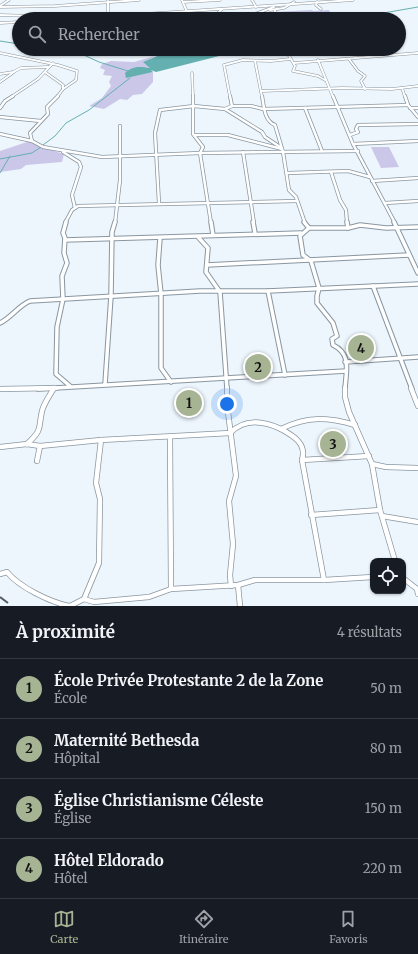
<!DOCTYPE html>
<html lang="fr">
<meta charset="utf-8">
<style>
body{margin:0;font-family:Merriweather,serif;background:#20242c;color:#f1f3f6}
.controls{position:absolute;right:12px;bottom:12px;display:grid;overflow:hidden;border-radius:8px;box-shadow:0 1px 3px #0004}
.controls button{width:36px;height:36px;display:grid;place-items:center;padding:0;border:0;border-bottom:1px solid #363941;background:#171b24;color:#f1f3f6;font:20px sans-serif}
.you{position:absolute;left:227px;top:404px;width:14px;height:14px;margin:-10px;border:3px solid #fff;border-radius:50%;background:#1a73e8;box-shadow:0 0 0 6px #1a73e833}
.badge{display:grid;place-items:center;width:26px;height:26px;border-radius:50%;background:#a7b493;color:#111;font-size:13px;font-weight:700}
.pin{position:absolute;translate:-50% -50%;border:2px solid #fff;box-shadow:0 1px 4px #0006}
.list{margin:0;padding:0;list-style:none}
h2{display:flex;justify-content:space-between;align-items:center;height:52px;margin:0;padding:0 16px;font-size:17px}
h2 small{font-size:13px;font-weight:400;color:#9ea1a6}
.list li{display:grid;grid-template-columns:26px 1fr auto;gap:12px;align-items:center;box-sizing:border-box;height:60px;padding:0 16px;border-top:1px solid #363941}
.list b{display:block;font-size:15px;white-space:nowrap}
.list p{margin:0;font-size:13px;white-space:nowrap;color:#9ea1a6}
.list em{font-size:13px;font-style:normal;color:#9ea1a6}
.icon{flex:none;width:22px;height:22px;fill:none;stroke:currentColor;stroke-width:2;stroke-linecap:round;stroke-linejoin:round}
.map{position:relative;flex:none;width:418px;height:606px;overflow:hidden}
.search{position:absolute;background:#171b24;box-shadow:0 1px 3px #0004;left:12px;right:12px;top:12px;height:44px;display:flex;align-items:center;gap:10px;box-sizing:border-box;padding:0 14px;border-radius:22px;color:#9ea1a6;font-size:15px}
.sheet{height:292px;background:#171b24}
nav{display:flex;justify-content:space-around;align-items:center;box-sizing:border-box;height:56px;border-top:1px solid #363941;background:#171b24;font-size:11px;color:#9ea1a6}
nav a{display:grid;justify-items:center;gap:2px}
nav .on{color:#a7b493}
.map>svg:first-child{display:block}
.green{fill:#cac7e9}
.water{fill:#64b0b1}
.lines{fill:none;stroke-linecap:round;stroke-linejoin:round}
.stream{stroke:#64b0b1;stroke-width:1}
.street-far3-casing{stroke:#8996a1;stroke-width:3}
.street-far2-casing{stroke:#8996a1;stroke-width:4}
.street-far1-casing{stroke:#8996a1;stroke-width:5.5}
.street-casing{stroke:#8996a1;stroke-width:6}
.street-far3{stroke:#fff;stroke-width:2}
.street-far2{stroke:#fff;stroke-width:2.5}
.street-far1{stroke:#fff;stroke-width:3.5}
.street{stroke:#fff;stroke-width:4.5}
.rail{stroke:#53595e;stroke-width:2;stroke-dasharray:10 5;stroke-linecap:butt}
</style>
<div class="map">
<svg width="418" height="606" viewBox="0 0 418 606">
<rect width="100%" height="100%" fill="#edf6fd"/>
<g class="green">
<path d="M312,10L313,11L329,10L330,12L303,17V19H277L276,12Z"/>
<path d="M155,56L144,62L151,68L130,78L136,75L153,72V82L142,94L133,95L127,100L120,99L104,109L89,106L102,98L111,86L109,82L112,76L103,75L105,70L100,68L102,64L111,61L134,62Z"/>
<path d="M30,141L38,146L64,154L62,162L26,165L21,169L0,172V151Z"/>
<path d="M371,147H389L399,167L381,168Z"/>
</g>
<path class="water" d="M174,49H247L156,72L151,70L153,72L126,78L125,73C134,65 140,67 150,68L143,62Z"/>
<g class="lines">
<g class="stream">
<path d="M349,19L418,7"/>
<path d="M0,41L19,44"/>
<path d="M58,49L73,50L99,62L128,71"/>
<path d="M43,145L55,136L66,123L89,110L130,78"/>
<path d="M0,159L32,153L41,147"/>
<path d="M0,173L10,156"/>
</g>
<g class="street-far3-casing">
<g id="street-far3">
<path d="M182,0L187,12"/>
<path d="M252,0L256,7"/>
<path d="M108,1V19"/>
<path d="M183,2L220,0"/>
<path d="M317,2L316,5L321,9"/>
<path d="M0,6L9,0"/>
<path d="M0,7L55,6L139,0"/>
<path d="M270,10L284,8L294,2"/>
<path d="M275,10V19"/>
<path d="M0,15L34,16L45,19"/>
<path d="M213,18L222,9"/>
<path d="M70,19L353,0"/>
<path d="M180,19L187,12"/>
<path d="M209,19L249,16L274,7"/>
<path d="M0,23L19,22"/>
<path d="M285,49L295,66L293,71L318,76L325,80"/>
<path d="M0,53L58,65L77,71L76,80L63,89L57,97"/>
<path d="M349,59L358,71L365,76L361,81L365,89"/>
<path d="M318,60L333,97"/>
<path d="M255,61L262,97"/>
<path d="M294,63L418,53"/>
<path d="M45,72L63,85V89"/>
<path d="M192,73L193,97"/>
<path d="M0,74L13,72L21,68L48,67"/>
<path d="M0,82L14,72"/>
<path d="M402,88L405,97"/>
<path d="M262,91L342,88L392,89L418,86"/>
<path d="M11,97L38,79L53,63"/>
<path d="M230,97L224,65L243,60L271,61L290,59"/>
</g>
</g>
<g class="street-far2-casing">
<g id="street-far2">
<path d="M193,96V134L203,147L200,153L211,223"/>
<path d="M230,96L232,106"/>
<path d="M262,96C264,106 264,121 275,125L283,152L289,190L296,197L305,223"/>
<path d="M333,96L353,144L395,223"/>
<path d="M405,96L408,105L418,117"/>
<path d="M0,108L5,101L13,96"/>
<path d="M305,108L322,151"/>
<path d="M410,108H418"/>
<path d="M225,109L262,132L265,137L280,147"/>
<path d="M0,117L41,121"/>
<path d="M0,134L32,141L43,147L102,157L200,153L358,151"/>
<path d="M195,135H228L282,149"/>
<path d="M350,135L358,132L356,129L358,125L418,124"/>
<path d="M32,141L30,133L48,114L47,107L58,96"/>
<path d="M353,144L418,141"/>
<path d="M63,152L79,162L81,167L72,195L75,208"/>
<path d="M243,152L254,223"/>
<path d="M331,172L340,200L346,210L347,223"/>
<path d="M288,173L348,171L370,177"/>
<path d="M372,181L418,178"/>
<path d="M159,203L155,133L160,110L194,106L225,109L232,106H251L263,109L408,105"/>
<path d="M385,203L418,201"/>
<path d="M65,223L72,210L78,206L297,201"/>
<path d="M115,223L120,180V126"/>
</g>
</g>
<g class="street-far1-casing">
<g id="street-far1">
<path d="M66,222L63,233L65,238L64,253L67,263L62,276L63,299L57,327L56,374L70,386"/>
<path d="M211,222L213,235"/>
<path d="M253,222L255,233"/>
<path d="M304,222L309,228"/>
<path d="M347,222L348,228"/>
<path d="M394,222L418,273"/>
<path d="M198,237L208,248L206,272L220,292L227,389"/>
<path d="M160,238L158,265L161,294V368L171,382"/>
<path d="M65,240L301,233"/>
<path d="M207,265L409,255"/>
<path d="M373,286L412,389"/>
<path d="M268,291L285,375"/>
<path d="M0,323C12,317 18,306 30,301L200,291H268L418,284"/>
<path d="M345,362L418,357"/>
<path d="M105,384L111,296L112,232L115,222"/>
<path d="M38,389L346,371"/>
<path d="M345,389C346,371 352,354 333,345L332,339L337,336L333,323L317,303V296L319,288L311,261L303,255L300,236L309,228H348L360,225L386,228L418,227"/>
</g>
</g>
<g class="street-casing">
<g id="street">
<path d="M227,388V404L236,476L229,501L233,544L230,575L231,586"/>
<path d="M345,388V397L349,412L372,464L380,510L395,561"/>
<path d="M411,388L418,406"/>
<path d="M0,389L56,388"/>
<path d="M281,429C294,436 307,444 302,460L324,580"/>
<path d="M170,437L171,589"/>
<path d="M27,444C43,429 38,429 42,411C44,403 50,395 54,388"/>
<path d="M0,447L27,444L40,446L101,440L230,433C245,418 263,421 281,429C307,416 328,417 355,425"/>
<path d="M302,460L369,456"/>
<path d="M37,461L40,446"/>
<path d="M372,464L386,467L418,468"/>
<path d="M311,515L380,510"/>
<path d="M382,516L418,522"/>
<path d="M0,574L7,572C19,587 50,602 69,606"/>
<path d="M403,578L417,589L418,594"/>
<path d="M238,585L240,606"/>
<path d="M84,599L99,563L100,499L96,483L101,440"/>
<path d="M70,606L84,599L94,602L149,597L171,589L238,585L255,580H324L373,577"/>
</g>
</g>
<use href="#street-far3" class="street-far3"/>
<use href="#street-far2" class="street-far2"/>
<use href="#street-far1" class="street-far1"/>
<use href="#street" class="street"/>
<path class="rail" d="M0,597L12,606"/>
</g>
</svg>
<div class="controls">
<button><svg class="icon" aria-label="locate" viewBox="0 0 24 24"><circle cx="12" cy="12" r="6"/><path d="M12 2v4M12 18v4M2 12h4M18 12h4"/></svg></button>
</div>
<div class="you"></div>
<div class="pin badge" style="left:189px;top:403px">1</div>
<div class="pin badge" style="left:258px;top:367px">2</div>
<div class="pin badge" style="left:333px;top:444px">3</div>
<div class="pin badge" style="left:361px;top:348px">4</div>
<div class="search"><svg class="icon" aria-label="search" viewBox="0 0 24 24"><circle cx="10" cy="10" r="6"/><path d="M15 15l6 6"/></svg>Rechercher</div>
</div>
<section class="sheet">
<h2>À proximité<small>4 résultats</small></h2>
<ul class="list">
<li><span class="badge">1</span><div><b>École Privée Protestante 2 de la Zone</b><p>École</p></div><em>50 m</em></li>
<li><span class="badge">2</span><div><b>Maternité Bethesda</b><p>Hôpital</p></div><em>80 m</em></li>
<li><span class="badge">3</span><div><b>Église Christianisme Céleste</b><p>Église</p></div><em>150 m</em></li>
<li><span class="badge">4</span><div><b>Hôtel Eldorado</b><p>Hôtel</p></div><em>220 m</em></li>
</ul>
</section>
<nav>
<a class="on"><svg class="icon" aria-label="map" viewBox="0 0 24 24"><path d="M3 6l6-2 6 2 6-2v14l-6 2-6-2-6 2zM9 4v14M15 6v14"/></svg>Carte</a>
<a><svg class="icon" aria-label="directions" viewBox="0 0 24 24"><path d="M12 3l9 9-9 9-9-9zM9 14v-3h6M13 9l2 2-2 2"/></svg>Itinéraire</a>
<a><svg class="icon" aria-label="saved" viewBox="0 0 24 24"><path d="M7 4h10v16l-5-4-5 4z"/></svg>Favoris</a>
</nav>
